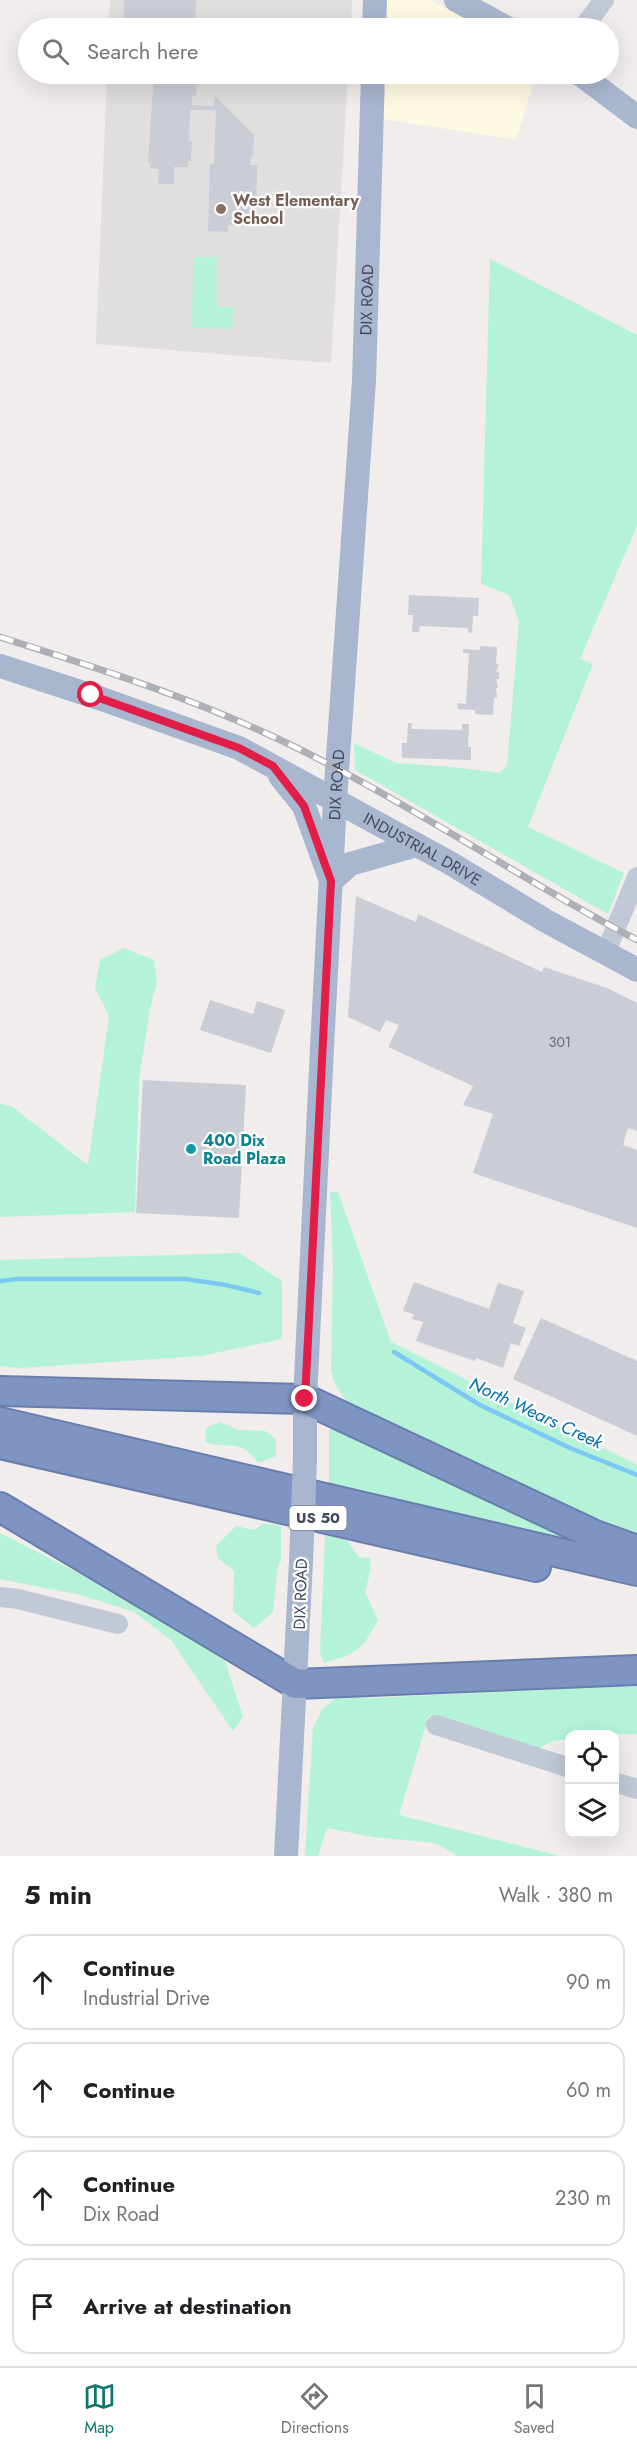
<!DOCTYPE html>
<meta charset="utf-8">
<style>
body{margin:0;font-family:Jost,sans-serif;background:#f6f6f6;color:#202124}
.controls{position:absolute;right:18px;bottom:18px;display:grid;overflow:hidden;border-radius:12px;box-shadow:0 6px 24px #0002}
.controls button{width:54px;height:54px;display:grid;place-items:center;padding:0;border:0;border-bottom:2px solid #e0e0e0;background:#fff;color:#202124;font:30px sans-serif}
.stop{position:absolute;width:18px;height:18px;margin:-14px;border:4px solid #e11d48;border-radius:50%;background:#fff}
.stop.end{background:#e11d48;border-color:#fff;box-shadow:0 2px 6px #0008}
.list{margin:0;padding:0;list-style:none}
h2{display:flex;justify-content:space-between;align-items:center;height:78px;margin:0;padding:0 24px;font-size:26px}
h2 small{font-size:20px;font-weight:400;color:#757577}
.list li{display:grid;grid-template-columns:39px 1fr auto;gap:18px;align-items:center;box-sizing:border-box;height:96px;margin:0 12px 12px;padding:0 12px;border:2px solid #e0e0e0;border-radius:18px}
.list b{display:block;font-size:22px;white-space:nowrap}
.list p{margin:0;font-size:20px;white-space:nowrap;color:#757577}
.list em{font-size:20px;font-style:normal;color:#757577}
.icon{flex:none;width:33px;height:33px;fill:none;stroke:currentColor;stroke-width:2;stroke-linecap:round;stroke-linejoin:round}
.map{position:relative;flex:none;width:637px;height:1856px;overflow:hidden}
.search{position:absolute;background:#fff;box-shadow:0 6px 24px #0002;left:18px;right:18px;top:18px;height:66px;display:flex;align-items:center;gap:15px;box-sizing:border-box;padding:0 21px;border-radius:33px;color:#757577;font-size:22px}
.sheet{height:510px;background:#fff}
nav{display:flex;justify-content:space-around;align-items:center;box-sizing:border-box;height:84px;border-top:2px solid #e0e0e0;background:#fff;font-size:16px;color:#757577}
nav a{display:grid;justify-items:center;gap:3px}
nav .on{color:#0f766e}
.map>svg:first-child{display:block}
.commercial{fill:#fefae2}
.education{fill:#e1dede}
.green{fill:#b4f3d7}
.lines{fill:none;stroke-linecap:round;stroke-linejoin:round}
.stream{stroke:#7cc8f5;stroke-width:4.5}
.building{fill:#cacdd5}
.highway-casing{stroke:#697ead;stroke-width:32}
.minor{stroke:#c1c9d6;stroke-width:20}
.major{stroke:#a8b6cf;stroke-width:24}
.highway{stroke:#7e94c2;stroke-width:28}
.rail-casing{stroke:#aeb0b8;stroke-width:7}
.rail{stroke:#fff;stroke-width:4.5;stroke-dasharray:14;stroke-linecap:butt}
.major-bridge{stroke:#a8b6cf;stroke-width:24}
.route{stroke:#e11d48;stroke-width:8}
.education-dot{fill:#8d6e63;stroke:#fff;stroke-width:2}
.culture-dot{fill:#0f9aa8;stroke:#fff;stroke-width:2}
.labels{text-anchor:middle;stroke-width:4.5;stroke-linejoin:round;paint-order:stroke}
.number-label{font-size:14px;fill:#656c7a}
.shield{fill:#fff;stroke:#7b828d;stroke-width:1.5}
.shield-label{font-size:15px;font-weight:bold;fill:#434c5c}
.education-label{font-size:16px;font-weight:bold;fill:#785e54;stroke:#fff;text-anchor:start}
.street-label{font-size:16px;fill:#434c5c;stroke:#fff}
.culture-label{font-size:16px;font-weight:bold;fill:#0d838f;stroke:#fff;text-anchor:start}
.water-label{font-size:18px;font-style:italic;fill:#006fb2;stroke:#fff}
</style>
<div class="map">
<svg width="637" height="1856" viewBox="0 0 637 1856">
<rect width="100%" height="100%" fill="#f0edec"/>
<g class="commercial">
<path d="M384,0H431L481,28H383Z"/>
<path d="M381,74H536L516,140L378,118Z"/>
</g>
<g class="education">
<path d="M110,0H352L351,28H109Z"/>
<path d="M107,74H348L331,363L96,344Z"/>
</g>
<g class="green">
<path d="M193,257H218V307H234V329L192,328Z"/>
<path d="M490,259L637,335V526L580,659L593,664L528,827L624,873L608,914L355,770L354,743L396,763L453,767L499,773L507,766L519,621L509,595L481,584Z"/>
<path d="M124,948L154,960L157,981L150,1009L139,1079L135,1212L0,1217V1104L11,1106L88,1165L109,1016L95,988L100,960Z"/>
<path d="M330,1192H338L391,1342L637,1465V1534L534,1494L351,1405C340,1394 334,1385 331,1370L333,1266Z"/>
<path d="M240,1253L282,1281V1339L201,1356L20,1368L0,1366V1260Z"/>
<path d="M220,1422L238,1430L265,1431L276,1439V1456L258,1463C241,1438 229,1450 205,1442L206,1428Z"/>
<path d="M335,1426L637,1559L329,1487V1430Z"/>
<path d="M264,1523L281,1526V1561L278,1565L273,1612L254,1628L233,1611L234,1571L218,1558L216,1546L236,1526L254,1530Z"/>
<path d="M0,1533L137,1603L225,1661L243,1717L233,1731L171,1640L134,1612L81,1595L0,1579Z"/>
<path d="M325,1535L347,1540L359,1557L370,1558L371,1568L365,1592L378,1620C362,1651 356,1653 324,1663L320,1653Z"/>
<path d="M637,1685V1734H570L569,1739L552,1741L540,1748L429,1715L399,1815L560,1856H455V1854L435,1843L373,1837L327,1828L318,1856H305L313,1728L322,1709L340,1695L372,1698Z"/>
</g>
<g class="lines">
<g class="stream">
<path d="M0,1281L17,1279H185L226,1285L259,1293"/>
<path d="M394,1352L480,1405L570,1448L637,1475"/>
</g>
</g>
<g class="building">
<path d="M124,0H196L195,28L124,27Z"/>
<path d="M154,74H197L196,96L192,95V105L214,106L215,96L254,135L253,156H251L250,165H257L256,226L228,225V232L208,231L210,164H214L216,110H190L189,141H192L191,161H188V167H174V184H158L159,169L150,168V162H148Z"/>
<path d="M409,595L479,598L478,616H473L472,633L468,632V628L420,626L419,632H412L413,615H408Z"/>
<path d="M480,646L497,647L496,664H499L496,672H499V679H496L498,688H496L497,698H494L493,715L475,714V710L458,709L457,703L466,704L469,653H463V649L480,650Z"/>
<path d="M408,723H412L411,729L462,730V724H469L468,747H471V760L402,758V743H407Z"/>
<path d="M356,896L416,922L418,914L542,972L544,967L607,988L637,1003V1131L628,1128L623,1145L637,1150V1228L473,1173L493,1114L463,1105L473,1086L388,1047L399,1025L386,1020L380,1032L348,1017Z"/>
<path d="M210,1000L253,1014L257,1001L285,1010L271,1053L200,1030Z"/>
<path d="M143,1080L246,1085L239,1218L136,1213Z"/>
<path d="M414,1282L489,1309L498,1283L524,1291L513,1323L526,1328L519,1346L511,1343L503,1368L476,1358L475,1361L416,1341L423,1322L412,1319L414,1314L403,1311Z"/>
<path d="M541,1318L637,1361V1436L513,1379Z"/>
</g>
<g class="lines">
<g class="highway-casing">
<g id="highway">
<path d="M0,1391L305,1399L595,1535L637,1550"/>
<path d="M0,1422L637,1571"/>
<path d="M0,1444L536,1567"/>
<path d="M0,1507L296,1684L637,1670"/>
</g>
</g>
<g class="minor">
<path d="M583,28L604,0"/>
<path d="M605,954L637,877"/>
<path d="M0,1597L18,1599L118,1624"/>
<path d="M436,1725L570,1768"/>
<path d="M614,1782L637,1789"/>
</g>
<g class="major">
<path d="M456,0L507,28"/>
<path d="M374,28L375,0"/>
<path d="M580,74L637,117"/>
<path id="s1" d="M0,666L102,699L239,748L450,863L546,921L637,970"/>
<path d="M280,776L304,806L331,881L350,864L417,845"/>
<path id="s2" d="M305,1459V1399L322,1048L335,800L364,381L373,74"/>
<path d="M286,1856L301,1561"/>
</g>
<use href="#highway" class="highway"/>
<g class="rail-casing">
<path id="rail" d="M0,637C101,669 202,701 297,748C414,806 522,880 637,940"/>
</g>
<use href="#rail" class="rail"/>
<path class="major-bridge" d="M301,1561L305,1459"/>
</g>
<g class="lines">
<path class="route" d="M91,695L239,748L273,766L304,806L331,881L305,1399"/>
</g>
<circle class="education-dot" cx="221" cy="209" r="6"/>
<circle class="culture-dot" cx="191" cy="1149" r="6"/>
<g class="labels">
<g class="number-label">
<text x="560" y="1047">301</text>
</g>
<rect class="shield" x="289.5" y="1506" width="57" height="24" rx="4.5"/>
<g class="shield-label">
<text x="318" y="1523">US 50</text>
</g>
<g class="education-label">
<text x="233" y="206">West Elementary<tspan x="233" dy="18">School</tspan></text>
</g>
<g class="street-label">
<text dy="6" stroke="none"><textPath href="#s2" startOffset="1161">DIX ROAD</textPath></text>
<text dy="6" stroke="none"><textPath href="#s2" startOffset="675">DIX ROAD</textPath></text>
<text dy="6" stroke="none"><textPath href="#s1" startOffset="462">INDUSTRIAL DRIVE</textPath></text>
<text transform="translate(300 1594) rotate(-88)" y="6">DIX ROAD</text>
</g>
<g class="culture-label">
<text x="203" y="1146">400 Dix<tspan x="203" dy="18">Road Plaza</tspan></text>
</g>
<g class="water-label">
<text transform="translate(536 1413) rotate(25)" y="6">North Wears Creek</text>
</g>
</g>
</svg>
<div class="controls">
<button><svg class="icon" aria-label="locate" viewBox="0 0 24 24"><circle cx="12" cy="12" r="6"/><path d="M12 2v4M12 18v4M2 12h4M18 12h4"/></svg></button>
<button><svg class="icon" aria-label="layers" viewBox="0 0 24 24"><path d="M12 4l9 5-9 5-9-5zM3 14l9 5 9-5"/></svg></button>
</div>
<div class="stop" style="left:91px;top:695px"></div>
<div class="stop end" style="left:305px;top:1399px"></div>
<div class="search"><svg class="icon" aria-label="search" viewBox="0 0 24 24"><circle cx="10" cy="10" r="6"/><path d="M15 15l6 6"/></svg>Search here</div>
</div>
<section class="sheet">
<h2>5 min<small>Walk · 380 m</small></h2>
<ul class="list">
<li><svg class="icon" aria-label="ahead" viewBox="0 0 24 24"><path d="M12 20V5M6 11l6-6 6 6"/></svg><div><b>Continue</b><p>Industrial Drive</p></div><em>90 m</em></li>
<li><svg class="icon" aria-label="ahead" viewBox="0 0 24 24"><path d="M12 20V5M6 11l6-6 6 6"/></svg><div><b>Continue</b></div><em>60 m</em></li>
<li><svg class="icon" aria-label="ahead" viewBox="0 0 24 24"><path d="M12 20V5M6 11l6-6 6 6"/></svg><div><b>Continue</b><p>Dix Road</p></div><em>230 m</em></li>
<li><svg class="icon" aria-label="arrive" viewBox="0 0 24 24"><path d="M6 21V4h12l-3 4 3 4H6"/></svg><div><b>Arrive at destination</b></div></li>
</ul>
</section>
<nav>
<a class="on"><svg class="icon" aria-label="map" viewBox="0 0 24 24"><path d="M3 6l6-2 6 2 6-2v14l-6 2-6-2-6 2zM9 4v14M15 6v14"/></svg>Map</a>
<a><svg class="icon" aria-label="directions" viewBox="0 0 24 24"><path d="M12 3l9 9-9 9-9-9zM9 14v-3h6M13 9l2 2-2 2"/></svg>Directions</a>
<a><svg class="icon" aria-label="saved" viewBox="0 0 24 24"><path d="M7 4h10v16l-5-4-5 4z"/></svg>Saved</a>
</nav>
